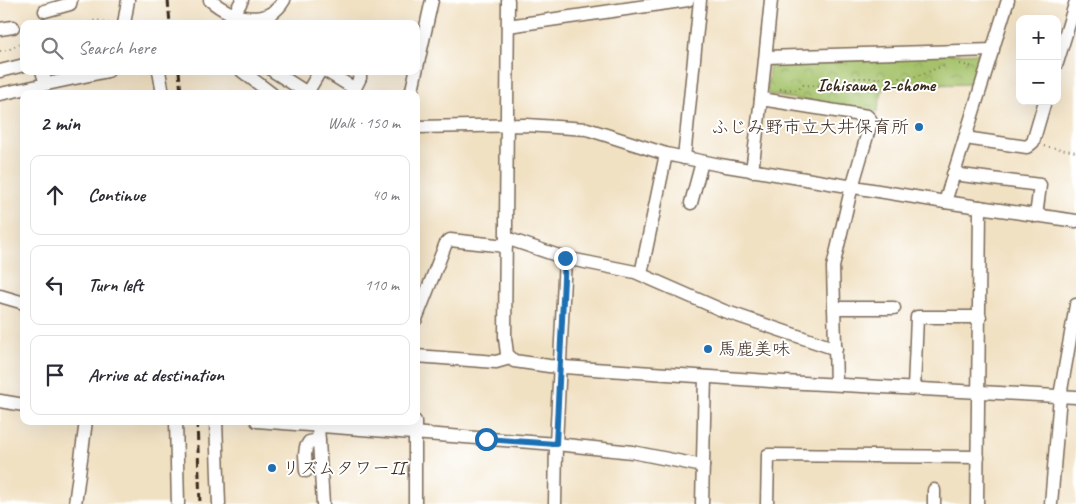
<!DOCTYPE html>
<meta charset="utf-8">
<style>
body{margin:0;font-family:Caveat,"Klee One",sans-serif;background:#f2f2f3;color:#2b2b33}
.controls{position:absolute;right:15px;top:15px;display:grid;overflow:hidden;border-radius:10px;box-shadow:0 5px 20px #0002}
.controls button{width:45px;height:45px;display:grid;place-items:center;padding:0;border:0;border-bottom:1px solid #e1e1e2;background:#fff;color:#2b2b33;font:25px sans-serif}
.stop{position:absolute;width:15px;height:15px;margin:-11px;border:4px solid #1f6fb2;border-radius:50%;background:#fff}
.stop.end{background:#1f6fb2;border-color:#fff;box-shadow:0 1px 5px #0008}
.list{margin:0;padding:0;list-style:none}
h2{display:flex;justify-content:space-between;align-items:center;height:65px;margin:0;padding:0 20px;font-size:21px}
h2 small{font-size:16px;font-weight:400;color:#7c7c81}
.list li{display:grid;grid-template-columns:32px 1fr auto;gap:15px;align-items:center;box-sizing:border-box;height:80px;margin:0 10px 10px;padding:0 10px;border:1px solid #e1e1e2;border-radius:10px}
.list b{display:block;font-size:19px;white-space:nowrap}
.list em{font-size:16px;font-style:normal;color:#7c7c81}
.icon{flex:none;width:28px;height:28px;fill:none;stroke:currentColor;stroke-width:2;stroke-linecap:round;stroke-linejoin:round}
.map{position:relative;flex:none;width:1076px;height:504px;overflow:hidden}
.search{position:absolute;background:#fff;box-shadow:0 5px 20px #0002;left:20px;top:20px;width:400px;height:55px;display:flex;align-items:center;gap:12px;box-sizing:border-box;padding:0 18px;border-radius:10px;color:#7c7c81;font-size:19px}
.panel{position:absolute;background:#fff;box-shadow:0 5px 20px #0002;left:20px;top:90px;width:400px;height:335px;border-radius:10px}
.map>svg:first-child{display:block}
.park{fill:url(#park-crowns);stroke:#707644}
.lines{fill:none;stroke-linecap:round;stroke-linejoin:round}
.minor-casing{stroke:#7b6a58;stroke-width:15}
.path{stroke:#7b6a58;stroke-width:2;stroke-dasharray:1 4;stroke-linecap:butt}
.minor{stroke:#fff;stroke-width:12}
.rail{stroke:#3b2a1e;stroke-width:3;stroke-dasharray:8 4;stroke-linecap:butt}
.route{stroke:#1f6fb2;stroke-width:6}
.poi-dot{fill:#1f6fb2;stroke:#fff;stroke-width:2}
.labels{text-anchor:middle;stroke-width:4;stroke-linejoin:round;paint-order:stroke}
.poi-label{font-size:18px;fill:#3b2a1e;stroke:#fff;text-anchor:start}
.neighbourhood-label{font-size:19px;font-weight:bold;fill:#3b2a1e;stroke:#fff}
</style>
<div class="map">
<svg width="1076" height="504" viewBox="0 0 1076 504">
<defs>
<pattern id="park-crowns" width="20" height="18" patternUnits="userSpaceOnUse" patternTransform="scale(1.25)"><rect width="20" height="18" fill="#a5c26a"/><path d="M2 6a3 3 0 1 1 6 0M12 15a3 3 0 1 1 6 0" fill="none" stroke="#889e57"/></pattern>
</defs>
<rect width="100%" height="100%" fill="#fff"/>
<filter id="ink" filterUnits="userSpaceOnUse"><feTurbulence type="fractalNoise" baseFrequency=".02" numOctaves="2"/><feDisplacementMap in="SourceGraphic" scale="10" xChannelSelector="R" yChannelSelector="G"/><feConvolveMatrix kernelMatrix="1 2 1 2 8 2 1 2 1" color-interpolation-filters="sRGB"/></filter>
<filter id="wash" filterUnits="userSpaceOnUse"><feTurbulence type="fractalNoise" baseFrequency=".0096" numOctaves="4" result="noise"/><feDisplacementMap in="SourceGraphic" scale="20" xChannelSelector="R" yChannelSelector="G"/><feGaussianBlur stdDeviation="1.12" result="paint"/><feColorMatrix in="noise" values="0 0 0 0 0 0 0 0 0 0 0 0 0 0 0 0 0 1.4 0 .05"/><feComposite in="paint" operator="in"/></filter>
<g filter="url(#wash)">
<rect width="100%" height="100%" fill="#f1e1c3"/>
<path class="park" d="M980,53L984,58L976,84L884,86L877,112L770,95L767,90L770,61Z"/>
</g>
<g filter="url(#ink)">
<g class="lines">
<g class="minor-casing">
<g id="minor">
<path d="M210,0C231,18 267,29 284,0"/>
<path d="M508,0L505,338L507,354L514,361L549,366L784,382L1076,397"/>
<path d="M45,11L70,4L71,0"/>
<path d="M124,24L128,0"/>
<path d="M229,24L242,0"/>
<path d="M508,26L688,0"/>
<path d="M0,29L13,27"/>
<path d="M766,57L993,50"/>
<path d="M1057,63L1076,1"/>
<path d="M0,71L24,65"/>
<path d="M42,71L46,84"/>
<path d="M159,71L163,94"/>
<path d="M242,71L272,94"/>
<path d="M273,71L309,94"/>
<path d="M326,71L355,89"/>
<path d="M307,93L320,71"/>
<path d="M0,94L108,71"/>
<path d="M352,94L360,78V71"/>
<path d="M411,94L432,0"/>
<path d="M761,99L867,116L870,119L871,122L850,194L833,267L836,384"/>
<path d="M416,127L526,125L587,129L666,154L720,165L945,202L1076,221"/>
<path d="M965,138L1027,147L1033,142L1045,101"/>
<path d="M684,158L700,0"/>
<path d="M752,171L761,99L771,0"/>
<path d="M953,174L1040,185L1036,216"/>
<path d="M945,202L1008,0"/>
<path d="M691,203L702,162"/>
<path d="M506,238L565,258L635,272L724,311L836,349"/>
<path d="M641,274L666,154"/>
<path d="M0,296L24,303"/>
<path d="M834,308H894"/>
<path d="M416,319L446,243L450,240L506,246"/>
<path d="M416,356L496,362L510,358"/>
<path d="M914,388L917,317H980"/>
<path d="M0,401L24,405"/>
<path d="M176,421L178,504"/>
<path d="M216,421L219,504"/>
<path d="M257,421L556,444L632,452L703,466"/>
<path d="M319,421L318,426L323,504"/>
<path d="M415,421V504"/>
<path d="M306,471L305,455L306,447L309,442L319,440"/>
<path d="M934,490V504"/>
<path d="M75,504L86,421"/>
<path d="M555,504L556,444L565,258"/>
<path d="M702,504L705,377"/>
<path d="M767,504L768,455L978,457"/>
<path d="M977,504L980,207"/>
<path d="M1051,504L1060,396L1076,305"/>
</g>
</g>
<g class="path">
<path d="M84,24L96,20L113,24"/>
<path d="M0,51L8,50L24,42"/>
<path d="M960,64L974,67"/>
<path d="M780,89L798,90L803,85L841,87L845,86L854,78H907L921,75L947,64"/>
<path d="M1044,146L1076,152"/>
</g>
<use href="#minor" class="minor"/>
<g class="rail">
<path d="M168,0L170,24"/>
<path d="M179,71L181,94"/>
<path d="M197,421L200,504"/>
</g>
</g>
</g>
<g class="lines" filter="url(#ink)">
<path class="route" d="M486,439L556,444L565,258"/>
</g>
<g class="poi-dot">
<circle cx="919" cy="127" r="5"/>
<circle cx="708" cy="349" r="5"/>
<circle cx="272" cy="468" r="5"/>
</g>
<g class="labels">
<g class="poi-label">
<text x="909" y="133" text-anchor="end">ふじみ野市立大井保育所</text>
<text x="718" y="355">馬鹿美味</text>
<text x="282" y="474">リズムタワーII</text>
</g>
<g class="neighbourhood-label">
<text x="876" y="91">Ichisawa 2-chome</text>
</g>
</g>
</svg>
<div class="controls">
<button>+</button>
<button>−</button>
</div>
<div class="stop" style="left:486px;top:439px"></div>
<div class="stop end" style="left:565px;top:258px"></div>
<div class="search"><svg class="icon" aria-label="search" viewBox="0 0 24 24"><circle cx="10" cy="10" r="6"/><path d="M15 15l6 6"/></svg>Search here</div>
<section class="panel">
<h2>2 min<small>Walk · 150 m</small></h2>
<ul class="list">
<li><svg class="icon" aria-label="ahead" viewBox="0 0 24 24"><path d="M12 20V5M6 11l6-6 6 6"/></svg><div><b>Continue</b></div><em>40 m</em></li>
<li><svg class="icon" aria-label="left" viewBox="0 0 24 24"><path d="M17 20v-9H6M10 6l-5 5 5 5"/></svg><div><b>Turn left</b></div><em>110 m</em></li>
<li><svg class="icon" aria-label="arrive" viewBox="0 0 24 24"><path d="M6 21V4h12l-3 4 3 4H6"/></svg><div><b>Arrive at destination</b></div></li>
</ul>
</section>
</div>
